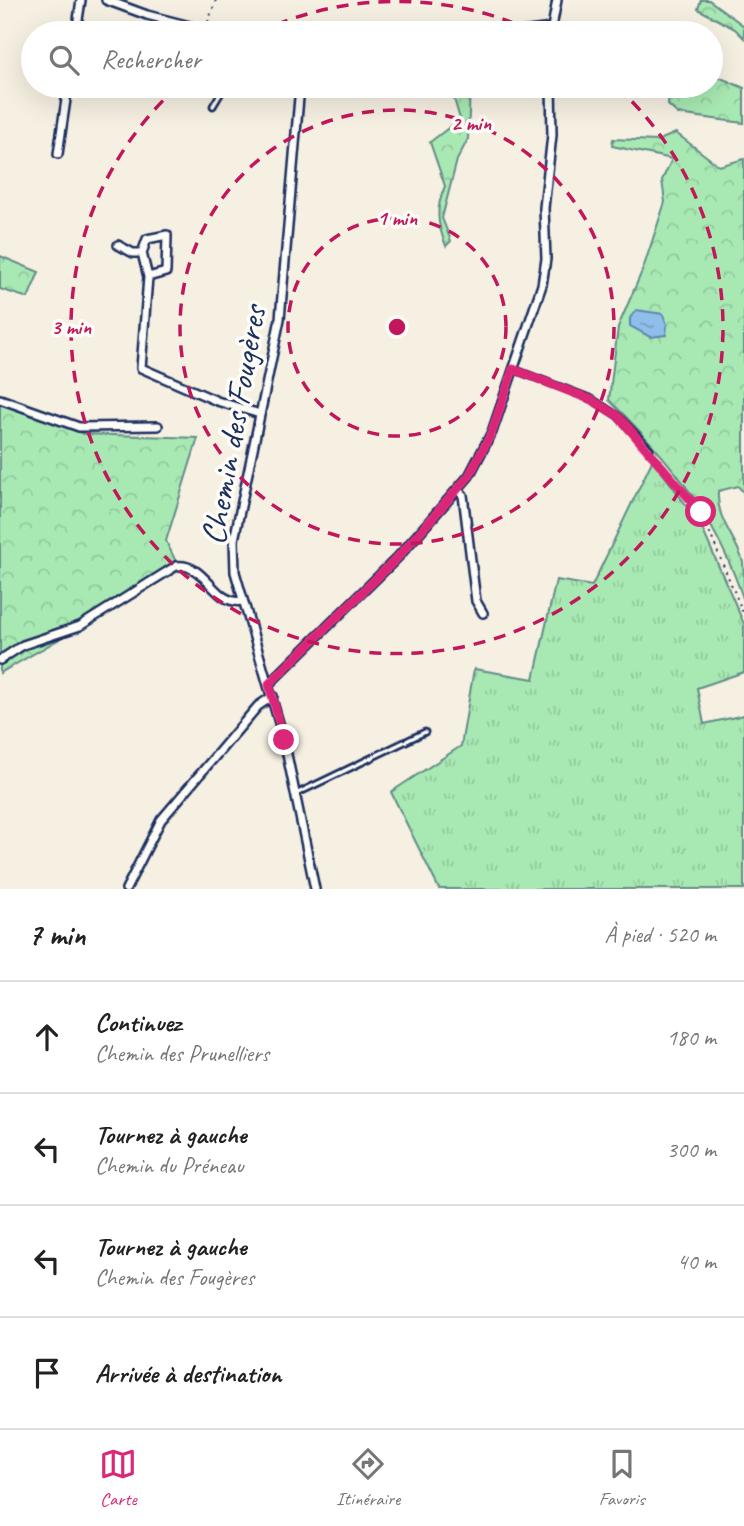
<!DOCTYPE html>
<html lang="fr">
<meta charset="utf-8">
<style>
body{margin:0;font-family:Caveat,sans-serif;background:#f2f2f2;color:#222}
.stop{position:absolute;width:21px;height:21px;margin:-16px;border:5px solid #db2777;border-radius:50%;background:#fff}
.stop.end{background:#db2777;border-color:#fff;box-shadow:0 2px 7px #0008}
.list{margin:0;padding:0;list-style:none}
h2{display:flex;justify-content:space-between;align-items:center;height:91px;margin:0;padding:0 28px;font-size:30px}
h2 small{font-size:23px;font-weight:400;color:#767676}
.list li{display:grid;grid-template-columns:46px 1fr auto;gap:21px;align-items:center;box-sizing:border-box;height:112px;padding:0 28px;border-top:2px solid #e0e0e0}
.list b{display:block;font-size:26px;white-space:nowrap}
.list p{margin:0;font-size:23px;white-space:nowrap;color:#767676}
.list em{font-size:23px;font-style:normal;color:#767676}
.icon{flex:none;width:38px;height:38px;fill:none;stroke:currentColor;stroke-width:2;stroke-linecap:round;stroke-linejoin:round}
.map{position:relative;flex:none;width:744px;height:889px;overflow:hidden}
.search{position:absolute;background:#fff;box-shadow:0 7px 28px #0002;left:21px;right:21px;top:21px;height:77px;display:flex;align-items:center;gap:18px;box-sizing:border-box;padding:0 24px;border-radius:38px;color:#767676;font-size:26px}
.sheet{height:539px;background:#fff}
nav{display:flex;justify-content:space-around;align-items:center;box-sizing:border-box;height:98px;border-top:2px solid #e0e0e0;background:#fff;font-size:19px;color:#767676}
nav a{display:grid;justify-items:center;gap:4px}
nav .on{color:#db2777}
.map>svg:first-child{display:block}
.grass{fill:url(#grass-tufts);stroke:#628c88;stroke-width:2}
.forest{fill:url(#forest-crowns);stroke:#628c88;stroke-width:2}
.water{fill:url(#water-ripples);stroke:#6185b2;stroke-width:2}
.lines{fill:none;stroke-linecap:round;stroke-linejoin:round}
.lane-casing{stroke:#1b2f5e;stroke-width:9}
.street-casing{stroke:#1b2f5e;stroke-width:12}
.path{stroke:#1b2f5e;stroke-width:2;stroke-dasharray:2 5;stroke-linecap:butt}
.lane{stroke:#fdfcf7;stroke-width:3.5}
.street{stroke:#fdfcf7;stroke-width:7}
.route{stroke:#db2777;stroke-width:9}
.ring{fill:none;stroke:#c2185b;stroke-width:3.5;stroke-dasharray:12 9}
.labels{text-anchor:middle;stroke-width:7;stroke-linejoin:round;paint-order:stroke}
.street-label{font-size:35px;fill:#1b2f5e;stroke:#fdfcf7}
.centre{fill:#c2185b;stroke:#fdfcf7;stroke-width:3.5}
.ring-label{font-size:21px;text-anchor:middle;font-weight:bold;fill:#c2185b;stroke:#fdfcf7;stroke-width:7;stroke-linejoin:round;paint-order:stroke}
</style>
<div class="map">
<svg width="744" height="889" viewBox="0 0 744 889">
<defs>
<pattern id="grass-tufts" width="24" height="20" patternUnits="userSpaceOnUse" patternTransform="scale(1.75)"><rect width="24" height="20" fill="#a8e9b3"/><path d="M3 7l-1-3M5 7V3M7 7l1-3M15 17l-1-3M17 17v-4M19 17l1-3" fill="none" stroke="#90c89c"/></pattern>
<pattern id="forest-crowns" width="20" height="18" patternUnits="userSpaceOnUse" patternTransform="scale(1.75)"><rect width="20" height="18" fill="#a8e9b3"/><path d="M2 6a3 3 0 1 1 6 0M12 15a3 3 0 1 1 6 0" fill="none" stroke="#90c89c"/></pattern>
<pattern id="water-ripples" width="26" height="14" patternUnits="userSpaceOnUse" patternTransform="scale(1.75)"><rect width="26" height="14" fill="#8fbeea"/><path d="M2 4q2-2 4 0t4 0M15 11q2-2 4 0t4 0" fill="none" stroke="#749bc1"/></pattern>
</defs>
<rect width="100%" height="100%" fill="#f6f0e2"/>
<filter id="ink" filterUnits="userSpaceOnUse"><feTurbulence type="fractalNoise" baseFrequency=".0143" numOctaves="2"/><feDisplacementMap in="SourceGraphic" scale="14" xChannelSelector="R" yChannelSelector="G"/><feConvolveMatrix kernelMatrix="1 2 1 2 8 2 1 2 1" color-interpolation-filters="sRGB"/></filter>
<g filter="url(#ink)">
<path class="grass" d="M653,459L701,526L744,624V672L697,688L704,724L744,715V889H439L391,792L461,746L474,669L534,679L556,580L592,586Z"/>
<g class="forest">
<path d="M701,0H709L744,26V38L735,29L698,9Z"/>
<path d="M711,78H721L744,88V123L678,114L668,105L669,86H673V91H684L690,86H711Z"/>
<path d="M470,86L468,139L457,160L442,218L451,241L446,246C437,223 435,209 445,186L430,142L460,119L452,92Z"/>
<path d="M676,133L719,166L744,159V493L738,486L718,491C716,520 735,535 743,562C744,574 744,588 744,601C716,517 672,461 609,400L618,327L643,269L665,202L662,180L672,159L612,146L613,139L657,141Z"/>
<path d="M0,256L39,272L28,298L0,289Z"/>
<path d="M0,402L84,434L198,438L166,541L180,570L0,673Z"/>
</g>
<path class="water" d="M636,310L663,314L667,325L666,335L650,337L630,326V318Z"/>
<g class="lines">
<g class="lane-casing">
<g id="lane">
<path d="M213,106L225,86"/>
<path d="M513,369L592,399L618,416L650,449"/>
<path d="M296,794L425,732"/>
</g>
</g>
<g class="street-casing">
<g id="street">
<path d="M106,0L147,15L217,33"/>
<path d="M76,33L81,0"/>
<path d="M513,33L552,28"/>
<path d="M551,33L557,0"/>
<path d="M300,86L280,319L234,540L235,572L284,740L315,889"/>
<path d="M58,154L68,86"/>
<path d="M118,245L133,253H142"/>
<path d="M148,277L166,272L167,235L147,239L142,253L148,277L141,368L217,401L260,414"/>
<path d="M0,399L79,427L158,426"/>
<path d="M458,490L463,495L476,601L483,613"/>
<path d="M0,660L23,645L80,626L176,566C206,562 214,606 242,601"/>
<path d="M269,684L398,557L469,476L492,432L542,285L546,259L544,208L552,135L551,86"/>
<path d="M126,889L161,820L258,706L273,696"/>
</g>
</g>
<g class="path">
<path d="M208,22L216,0"/>
<path d="M653,453L701,512L744,615"/>
</g>
<use href="#lane" class="lane"/>
<use href="#street" class="street"/>
</g>
</g>
<g class="lines" filter="url(#ink)">
<path class="route" d="M284,740L269,684L398,557L469,476L492,432L513,369L592,400L618,416L701,512"/>
</g>
<g class="ring">
<circle cx="397" cy="327" r="109"/>
<circle cx="397" cy="327" r="217"/>
<path d="M257 33A326 326 0 0 1 537 33M617 87A326 326 0 1 1 177 87"/>
</g>
<g class="labels">
<g class="street-label">
<text transform="translate(233 425) rotate(-80)" y="12">Chemin des Fougères</text>
</g>
</g>
<circle cx="397" cy="327" r="10" class="centre"/>
<g class="ring-label">
<text x="471" y="130">2 min</text>
<text x="397" y="225">1 min</text>
<text x="71" y="334">3 min</text>
</g>
</svg>
<div class="stop" style="left:701px;top:512px"></div>
<div class="stop end" style="left:284px;top:740px"></div>
<div class="search"><svg class="icon" aria-label="search" viewBox="0 0 24 24"><circle cx="10" cy="10" r="6"/><path d="M15 15l6 6"/></svg>Rechercher</div>
</div>
<section class="sheet">
<h2>7 min<small>À pied · 520 m</small></h2>
<ul class="list">
<li><svg class="icon" aria-label="ahead" viewBox="0 0 24 24"><path d="M12 20V5M6 11l6-6 6 6"/></svg><div><b>Continuez</b><p>Chemin des Prunelliers</p></div><em>180 m</em></li>
<li><svg class="icon" aria-label="left" viewBox="0 0 24 24"><path d="M17 20v-9H6M10 6l-5 5 5 5"/></svg><div><b>Tournez à gauche</b><p>Chemin du Préneau</p></div><em>300 m</em></li>
<li><svg class="icon" aria-label="left" viewBox="0 0 24 24"><path d="M17 20v-9H6M10 6l-5 5 5 5"/></svg><div><b>Tournez à gauche</b><p>Chemin des Fougères</p></div><em>40 m</em></li>
<li><svg class="icon" aria-label="arrive" viewBox="0 0 24 24"><path d="M6 21V4h12l-3 4 3 4H6"/></svg><div><b>Arrivée à destination</b></div></li>
</ul>
</section>
<nav>
<a class="on"><svg class="icon" aria-label="map" viewBox="0 0 24 24"><path d="M3 6l6-2 6 2 6-2v14l-6 2-6-2-6 2zM9 4v14M15 6v14"/></svg>Carte</a>
<a><svg class="icon" aria-label="directions" viewBox="0 0 24 24"><path d="M12 3l9 9-9 9-9-9zM9 14v-3h6M13 9l2 2-2 2"/></svg>Itinéraire</a>
<a><svg class="icon" aria-label="saved" viewBox="0 0 24 24"><path d="M7 4h10v16l-5-4-5 4z"/></svg>Favoris</a>
</nav>
